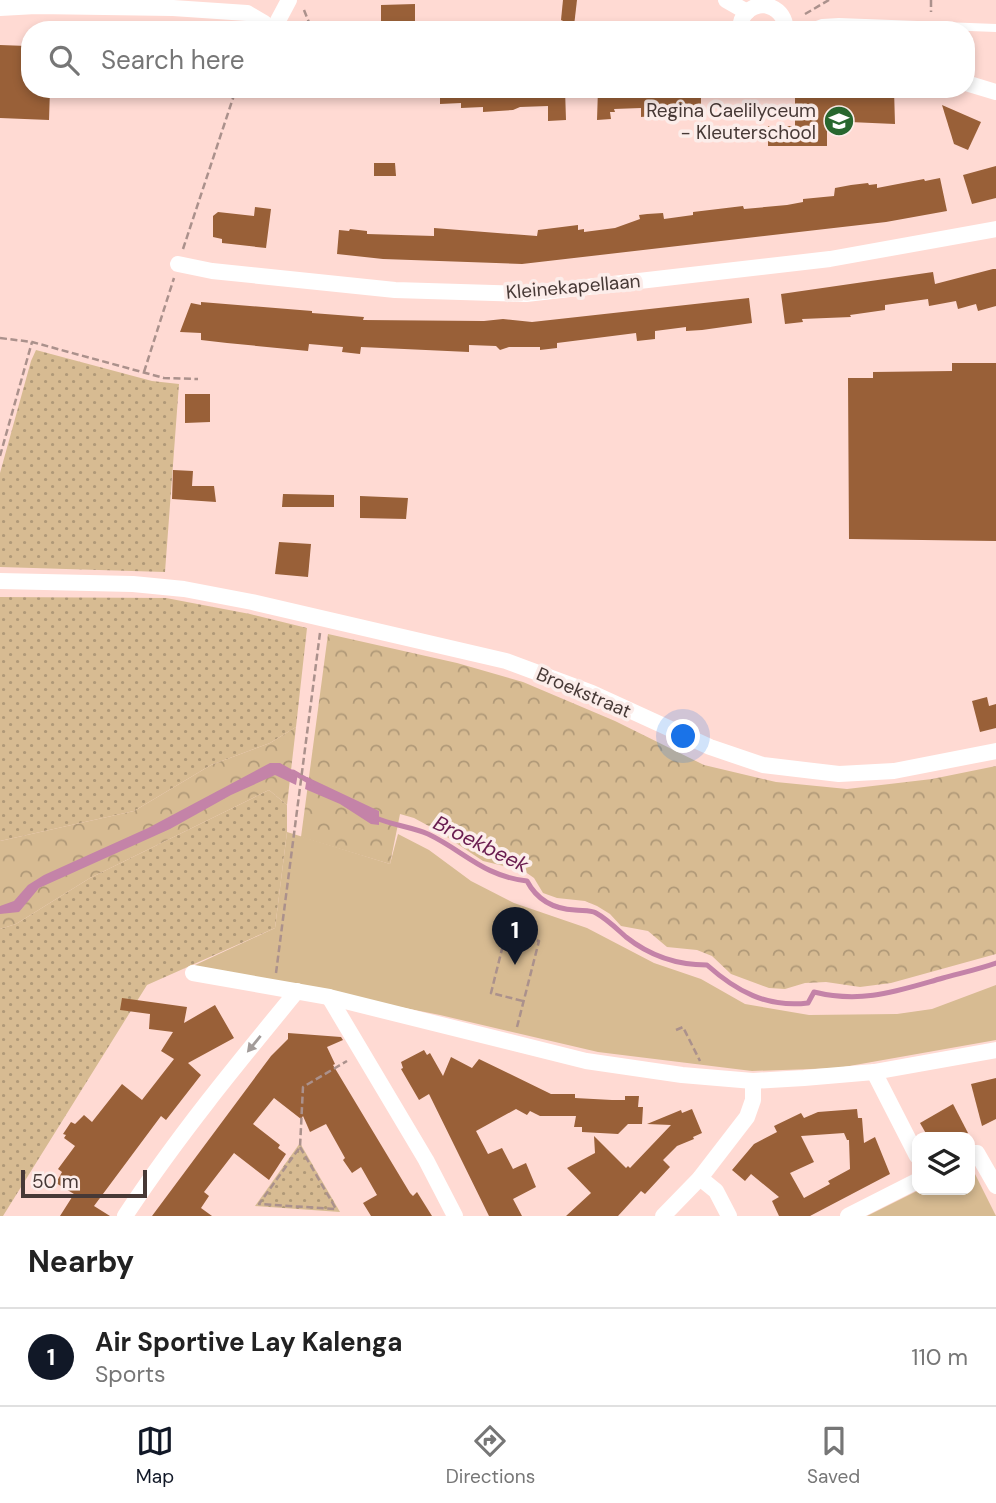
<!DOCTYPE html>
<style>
body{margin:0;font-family:"DM Sans",sans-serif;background:#f2f2f2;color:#222}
.controls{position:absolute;right:21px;bottom:21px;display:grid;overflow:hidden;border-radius:14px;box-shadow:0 4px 10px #0003}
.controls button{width:63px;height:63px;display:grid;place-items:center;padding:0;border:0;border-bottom:2px solid #e0e0e0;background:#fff;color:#222;font:35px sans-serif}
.scale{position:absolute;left:21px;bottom:18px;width:126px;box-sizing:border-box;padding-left:7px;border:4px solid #473936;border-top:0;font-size:19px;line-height:24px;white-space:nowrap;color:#473936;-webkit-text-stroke:5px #fcedea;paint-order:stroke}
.you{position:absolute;left:684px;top:737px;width:24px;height:24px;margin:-18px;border:5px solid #fff;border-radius:50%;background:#1a73e8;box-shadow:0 0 0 10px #1a73e833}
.badge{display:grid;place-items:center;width:46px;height:46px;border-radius:50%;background:#111827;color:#fff;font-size:23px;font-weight:700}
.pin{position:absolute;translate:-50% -58px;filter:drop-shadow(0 2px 4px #0008)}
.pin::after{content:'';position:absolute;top:37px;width:24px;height:21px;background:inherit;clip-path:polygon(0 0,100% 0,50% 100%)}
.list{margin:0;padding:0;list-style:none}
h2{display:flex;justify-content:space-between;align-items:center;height:91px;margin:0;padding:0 28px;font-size:30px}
h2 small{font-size:23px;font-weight:400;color:#767676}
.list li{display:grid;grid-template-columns:46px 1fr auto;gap:21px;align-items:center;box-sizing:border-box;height:98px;padding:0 28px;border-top:2px solid #e0e0e0}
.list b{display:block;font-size:26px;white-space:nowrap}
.list p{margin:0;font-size:23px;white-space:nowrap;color:#767676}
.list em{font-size:23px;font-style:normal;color:#767676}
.icon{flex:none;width:38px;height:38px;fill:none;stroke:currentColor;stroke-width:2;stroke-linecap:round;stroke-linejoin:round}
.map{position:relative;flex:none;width:996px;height:1216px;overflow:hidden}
.search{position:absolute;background:#fff;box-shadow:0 4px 10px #0003;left:21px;right:21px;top:21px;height:77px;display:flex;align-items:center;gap:18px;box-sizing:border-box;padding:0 24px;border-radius:28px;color:#767676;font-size:26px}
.sheet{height:189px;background:#fff}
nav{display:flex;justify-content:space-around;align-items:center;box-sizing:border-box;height:98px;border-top:2px solid #e0e0e0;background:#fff;font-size:19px;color:#767676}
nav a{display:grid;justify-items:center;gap:4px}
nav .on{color:#111827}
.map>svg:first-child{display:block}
.grass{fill:url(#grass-dots)}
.forest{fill:url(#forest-crowns)}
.park{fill:#d7bb92}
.water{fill:#c483a8}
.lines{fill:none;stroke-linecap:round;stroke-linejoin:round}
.stream{stroke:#c483a8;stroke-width:5}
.building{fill:#996038;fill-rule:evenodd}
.path{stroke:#ab918c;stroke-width:2.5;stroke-dasharray:7 3.5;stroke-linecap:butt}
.service{stroke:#fff;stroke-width:8}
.minor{stroke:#fff;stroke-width:16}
.oneway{fill:#a39c9a}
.labels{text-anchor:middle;stroke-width:7;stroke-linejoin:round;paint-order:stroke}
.poi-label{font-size:19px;fill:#473936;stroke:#fcedea;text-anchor:end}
.street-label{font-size:19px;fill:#473936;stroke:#fcedea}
.water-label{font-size:21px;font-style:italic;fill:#691c4f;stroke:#fcedea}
</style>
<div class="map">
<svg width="996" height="1216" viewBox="0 0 996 1216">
<defs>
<pattern id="grass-dots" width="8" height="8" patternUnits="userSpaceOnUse" patternTransform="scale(1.75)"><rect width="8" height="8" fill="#d7bb92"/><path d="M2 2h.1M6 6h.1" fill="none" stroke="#b09978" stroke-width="1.8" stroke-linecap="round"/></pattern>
<pattern id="forest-crowns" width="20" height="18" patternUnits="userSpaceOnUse" patternTransform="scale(1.75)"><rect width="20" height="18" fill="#d7bb92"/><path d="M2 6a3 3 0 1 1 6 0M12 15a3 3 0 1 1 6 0" fill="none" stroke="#b09978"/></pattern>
</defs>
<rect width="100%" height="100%" fill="#ffdad3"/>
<g class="grass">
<path d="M36,350L152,381L179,384L165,572L0,567V473L31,361Z"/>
<path d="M0,597L166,598L250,614L307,628L296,727L270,743L211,765L134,811L0,841Z"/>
<path d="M269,790L287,805V832L275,928L147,985L3,1216H0V929L16,924L90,878Z"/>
<path d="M300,1143L340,1212L255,1206Z"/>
</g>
<g class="forest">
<path d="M328,634L457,663L523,682L615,721L704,765L776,782L847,789L932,779L996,766V954L891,983L860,987L826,982L805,983L785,989L769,988L731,974L712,956L697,950L667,947L648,931L621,926L610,914L597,906L585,901L557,898L543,893L534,878L524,871L483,861L438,831L414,818L400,814L390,864L301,837Z"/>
<path d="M296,727L287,805L269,790L90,878L16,924L0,929V841L134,811L211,765L270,743Z"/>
</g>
<g class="park">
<path d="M287,832L390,864L398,834L429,850L471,881L514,903L587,928L654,963L701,979L745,1004L809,1015L897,1014L932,1009L996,985V1040L838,1068L752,1071L598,1052L440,1015L193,966L275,928Z"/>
<path d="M970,1164L996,1216H867L919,1190H970Z"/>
</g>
<g class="water">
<path d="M270,763H280L298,773L296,785L275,775L231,795L170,829L39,888L19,912L0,914V906L14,901L28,885L44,875L148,828Z"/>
<path d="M307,777L379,811V825L371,824L340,804L305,789Z"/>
</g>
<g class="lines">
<g class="stream">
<path d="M293,772L312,783"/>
<path d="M376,818C392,825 412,827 428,834C464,851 483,876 527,881C537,900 554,909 575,910C582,911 591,910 596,913C607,919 617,929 626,937C650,956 677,965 707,965C736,991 767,1008 808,1003L814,992C862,1004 897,991 943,978C961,973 979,969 996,963"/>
</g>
</g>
<g class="building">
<path d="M563,0H577L574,26L561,20Z"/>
<path d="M415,4V30H381V5Z"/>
<path d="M0,45L27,46L26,70H30V89H50L49,120L0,118Z"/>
<path d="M440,89H518L519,91L565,89L566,120L548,121V106L520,107L513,110L483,112V107L461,108V103L440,104Z"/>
<path d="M598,89H701V112L641,117V108L614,109L615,112H610L611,119L597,120Z"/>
<path d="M795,89H894L895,124L827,121V146H768V126H795Z"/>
<path d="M942,105L981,122L968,150L954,144Z"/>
<path d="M374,163H395L396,176H374Z"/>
<path d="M996,166V198L972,204L963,175Z"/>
<path d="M940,178L947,211L886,222L522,264L383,259L337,254L339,230L349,231L350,229L367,231V234L434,236V228L537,236L538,230L578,225V230L584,229V232L615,228L640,219L639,215L647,214L663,213L664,219L693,215V212L743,206L744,209L787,205L803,202V199L834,196L835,188L851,185L868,183L869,185L877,184V188L924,179L925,181Z"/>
<path d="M255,207L271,209L266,248L222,243V239L213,237V216L218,212L254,216Z"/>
<path d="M993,269H996V306L978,311L976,304L958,309L956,301L929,306L928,299L885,305V310L850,315L851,317L802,319L803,322L785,324L781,294L933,272L935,284Z"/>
<path d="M749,298L752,323L702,330L686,331V327L655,331V339L637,341L636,333L557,343V348L540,350V347H509L500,350L496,346L469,345V352L361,347L360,354L342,352L343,347L309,344L308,351L227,343L201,340V333L180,332L191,303L201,305V302L312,311V313L364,317L363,320L484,321L503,319L532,322Z"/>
<path d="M952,363H996V541L849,539L848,378H873V372L952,371Z"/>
<path d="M185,394H210V422L185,423Z"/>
<path d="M173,470L193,471L192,486H214L216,502L172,499Z"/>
<path d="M283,494L334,495V507H282Z"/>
<path d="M360,496L408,498L406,519L360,518Z"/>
<path d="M279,542L311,544L308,577L275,574Z"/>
<path d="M987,697L989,706L996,704V728L980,732L972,701Z"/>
<path d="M122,998L187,1007L184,1023L215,1005L234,1038L188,1063L201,1075L166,1120L161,1116L94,1206L110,1216H60L74,1194L56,1183L62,1172L58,1169L75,1146L64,1138L66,1135L63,1134L71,1122L75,1124L84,1115L92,1122L122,1084L142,1100L174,1059L161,1051L173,1032L149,1029L150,1014L120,1010Z"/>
<path d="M288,1033L341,1037L343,1040L327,1047L335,1064L333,1065L410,1193L413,1196L417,1192L432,1216H371L363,1203L377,1195L361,1167L352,1173L343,1160L345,1158L326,1124L310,1132L303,1116L301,1119L274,1098L253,1124L280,1145L278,1148L286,1154L269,1180L234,1153L204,1192L209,1196L201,1208L212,1216H152L271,1056L288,1039Z"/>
<path d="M424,1050L427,1055L430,1053L443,1076L451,1057L472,1068L479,1059L551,1094H575V1098L612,1100H625V1096H639L638,1107H643L642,1124H628L618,1134L582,1132V1127H574L576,1116H540L530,1111L527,1115L516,1109L476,1131L488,1154L502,1148L513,1169L526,1163L536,1187L513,1199L522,1216H489L429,1094L419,1100L401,1069L403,1068L401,1062Z"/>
<path d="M996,1078V1119L982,1126L971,1084Z"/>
<path d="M953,1104L968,1133L960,1137H928L920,1123Z"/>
<path d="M692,1109L702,1133L693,1137L694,1139L677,1146L663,1160L670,1167L645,1194L641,1191L618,1216H566L591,1193L567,1168L595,1153L594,1136L626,1168L628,1166L630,1168L671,1125L647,1124L681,1110L682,1113Z"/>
<path d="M857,1109L858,1118H862L864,1143L875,1137L890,1174L810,1216H779L772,1201L779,1197L751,1174L745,1181L732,1170L754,1144L777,1132L774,1126L801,1113L804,1118L818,1112ZM844,1133L847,1140H849L850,1169L828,1181L830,1184L804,1198L790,1173L814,1162L801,1136Z"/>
</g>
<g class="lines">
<g class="path">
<path d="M931,0V12"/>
<path d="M304,10L312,30"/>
<path d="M805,14L829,0"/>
<path d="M183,249L236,89"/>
<path d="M0,338L32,342L164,378L198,379"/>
<path d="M144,372L174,278"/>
<path d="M0,456L32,342"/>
<path d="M276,973L320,633"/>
<path d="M517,1027L539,941L506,933L491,993L523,1001"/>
<path d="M676,1030L683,1027L700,1061"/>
<path d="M300,1147L336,1209L259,1204L300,1147L303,1087L347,1061"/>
</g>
<path class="service" d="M808,28L822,23L839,22L996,28"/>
<g class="minor">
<path d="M726,0L747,12"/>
<path d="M0,8L36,6L173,8L247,13L264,23L267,30"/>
<path d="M786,29L809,30"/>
<path d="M273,30L289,0"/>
<path d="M740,30C740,15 750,6 764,5C778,8 785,16 786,30"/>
<path d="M966,83L996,92"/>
<path d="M178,264L212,271L395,290L526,294L830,259L996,229"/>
<path d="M0,581L133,584L184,589L252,602L506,661L592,693L710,747L763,765L839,774L894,771L996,751"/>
<path d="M193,973L329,997L586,1061L682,1075L753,1081L804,1078L874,1072L996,1050"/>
<path d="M329,997L426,1160L455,1216"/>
<path d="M874,1072L917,1156"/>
<path d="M970,1153H977L996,1186"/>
<path d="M700,1178L716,1191L729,1216"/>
<path d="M125,1216C177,1137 237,1064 297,991"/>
<path d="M663,1216L700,1178L747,1117L753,1100V1081"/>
<path d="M848,1216L917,1181"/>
</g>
</g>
<defs><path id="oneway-solid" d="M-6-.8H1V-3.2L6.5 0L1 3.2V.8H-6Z" transform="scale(1.75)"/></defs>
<use class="oneway" href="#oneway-solid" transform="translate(254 1044) rotate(129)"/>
<defs>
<g id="school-disc" transform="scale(1.575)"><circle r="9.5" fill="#28672f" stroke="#fcedea"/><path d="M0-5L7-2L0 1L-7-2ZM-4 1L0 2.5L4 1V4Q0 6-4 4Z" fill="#fff"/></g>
</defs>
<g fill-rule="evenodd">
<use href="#school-disc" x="839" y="121"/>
</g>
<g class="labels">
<g class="poi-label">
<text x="816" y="117">Regina Caelilyceum<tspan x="816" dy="22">- Kleuterschool</tspan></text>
</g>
<g class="street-label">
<text transform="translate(573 286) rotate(-5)" y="7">Kleinekapellaan</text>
<text transform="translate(584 692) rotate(23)" y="7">Broekstraat</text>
</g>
<g class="water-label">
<text transform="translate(481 844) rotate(26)" y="7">Broekbeek</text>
</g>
</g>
</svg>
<div class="controls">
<button><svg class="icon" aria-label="layers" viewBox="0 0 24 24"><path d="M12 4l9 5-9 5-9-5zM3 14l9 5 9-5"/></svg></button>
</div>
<div class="scale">50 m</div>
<div class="you"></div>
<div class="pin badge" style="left:515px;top:965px">1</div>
<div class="search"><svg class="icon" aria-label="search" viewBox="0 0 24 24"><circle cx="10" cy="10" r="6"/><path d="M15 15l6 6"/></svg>Search here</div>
</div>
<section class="sheet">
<h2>Nearby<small></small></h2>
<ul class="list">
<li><span class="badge">1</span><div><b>Air Sportive Lay Kalenga</b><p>Sports</p></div><em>110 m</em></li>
</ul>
</section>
<nav>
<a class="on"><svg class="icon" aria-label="map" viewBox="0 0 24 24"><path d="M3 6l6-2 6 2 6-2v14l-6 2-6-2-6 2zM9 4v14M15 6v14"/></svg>Map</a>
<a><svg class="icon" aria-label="directions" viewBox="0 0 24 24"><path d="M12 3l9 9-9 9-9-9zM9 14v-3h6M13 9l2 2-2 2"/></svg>Directions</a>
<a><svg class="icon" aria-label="saved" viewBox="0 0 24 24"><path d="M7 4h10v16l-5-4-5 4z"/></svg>Saved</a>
</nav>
